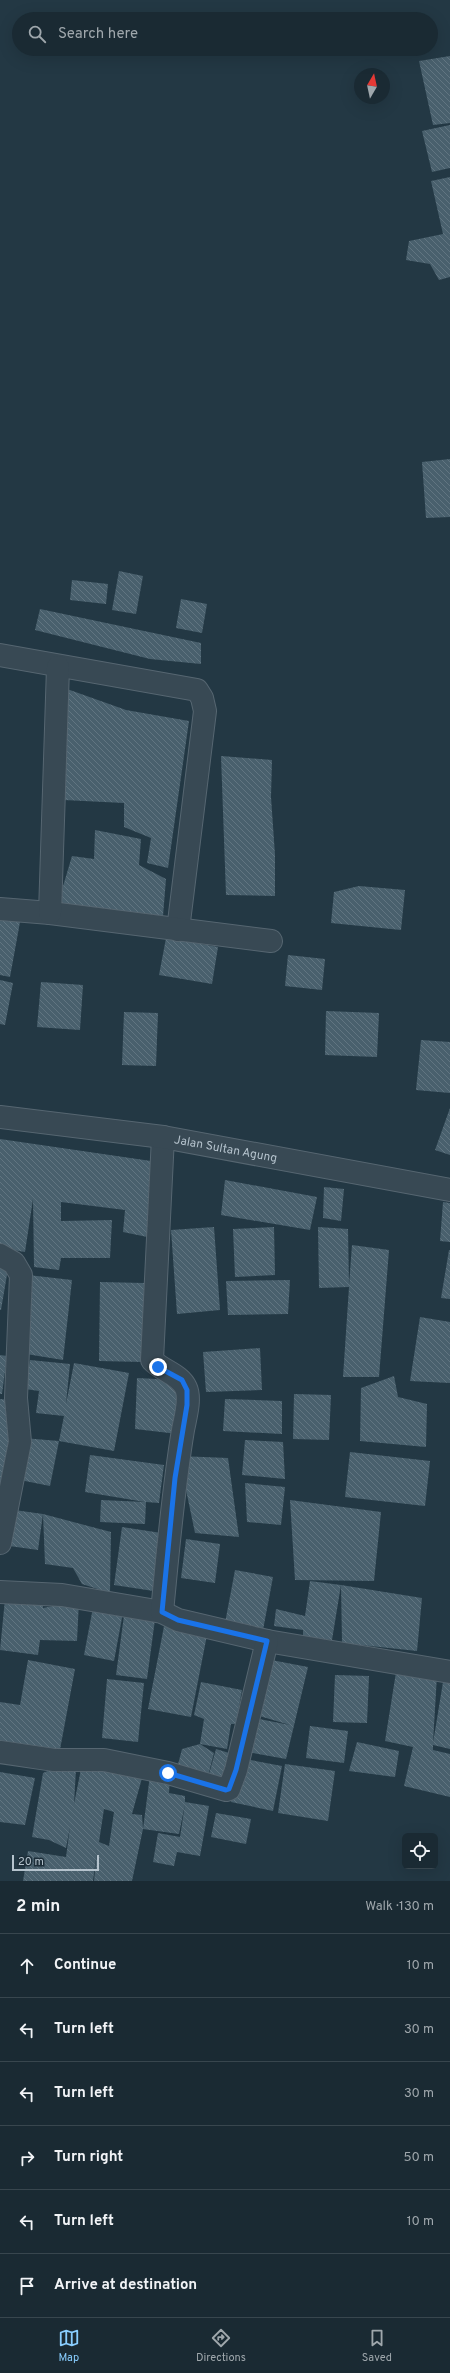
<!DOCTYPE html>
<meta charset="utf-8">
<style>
body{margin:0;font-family:Overpass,sans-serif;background:#23323b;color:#f1f3f6}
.controls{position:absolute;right:12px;bottom:12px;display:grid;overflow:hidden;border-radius:6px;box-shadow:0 4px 16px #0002}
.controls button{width:36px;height:36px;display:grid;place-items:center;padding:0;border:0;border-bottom:1px solid #38464e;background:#1a2a33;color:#f1f3f6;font:20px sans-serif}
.compass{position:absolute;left:354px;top:68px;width:36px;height:36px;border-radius:50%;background:#1a2a33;box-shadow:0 4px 16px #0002;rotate:9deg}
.scale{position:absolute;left:12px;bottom:10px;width:87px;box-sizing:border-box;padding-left:4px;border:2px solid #b5c3cd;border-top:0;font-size:11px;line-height:14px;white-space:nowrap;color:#b5c3cd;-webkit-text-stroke:3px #1d2e39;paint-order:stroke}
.stop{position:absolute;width:12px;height:12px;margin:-9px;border:3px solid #1a73e8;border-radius:50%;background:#fff}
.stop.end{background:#1a73e8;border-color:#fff;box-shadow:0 1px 4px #0008}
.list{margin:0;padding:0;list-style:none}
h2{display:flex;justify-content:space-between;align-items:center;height:52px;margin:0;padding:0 16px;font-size:17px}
h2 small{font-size:13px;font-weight:400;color:#9fa7ac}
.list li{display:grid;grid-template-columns:26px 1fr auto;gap:12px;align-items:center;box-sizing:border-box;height:64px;padding:0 16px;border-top:1px solid #38464e}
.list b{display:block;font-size:15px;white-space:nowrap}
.list em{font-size:13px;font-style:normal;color:#9fa7ac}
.icon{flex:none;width:22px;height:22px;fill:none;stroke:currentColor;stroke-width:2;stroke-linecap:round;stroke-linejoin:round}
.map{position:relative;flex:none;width:450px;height:1881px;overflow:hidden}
.search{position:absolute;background:#1a2a33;box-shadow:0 4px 16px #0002;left:12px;right:12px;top:12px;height:44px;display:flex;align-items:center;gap:10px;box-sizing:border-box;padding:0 14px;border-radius:22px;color:#9fa7ac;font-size:15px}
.sheet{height:436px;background:#1a2a33}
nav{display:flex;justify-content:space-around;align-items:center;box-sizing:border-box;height:56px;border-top:1px solid #38464e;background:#1a2a33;font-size:11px;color:#9fa7ac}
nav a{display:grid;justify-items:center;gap:2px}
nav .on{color:#89ceff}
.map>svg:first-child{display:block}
.building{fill:url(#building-back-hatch);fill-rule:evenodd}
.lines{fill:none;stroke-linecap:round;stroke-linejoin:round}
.minor-casing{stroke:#566671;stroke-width:24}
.tertiary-casing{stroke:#566671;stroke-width:24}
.minor{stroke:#384954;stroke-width:22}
.tertiary{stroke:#384954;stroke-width:22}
.route{stroke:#1a73e8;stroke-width:5}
.labels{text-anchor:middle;stroke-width:3;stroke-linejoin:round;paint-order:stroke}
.street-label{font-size:12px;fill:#b5c3cd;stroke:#1d2e39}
</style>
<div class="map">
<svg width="450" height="1881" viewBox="0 0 450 1881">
<defs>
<pattern id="building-back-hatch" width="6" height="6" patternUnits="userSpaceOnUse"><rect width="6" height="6" fill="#49606d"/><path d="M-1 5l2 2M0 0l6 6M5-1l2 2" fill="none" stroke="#617581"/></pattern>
</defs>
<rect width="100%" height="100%" fill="#233844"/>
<g class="building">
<path d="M450,56V123L433,125L419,61Z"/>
<path d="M450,125V168L432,172L422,131Z"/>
<path d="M450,177V277L439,280L430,264L406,260L409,241L443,234L431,181Z"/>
<path d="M450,459V517L426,518L422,462Z"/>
<path d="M119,571L143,576L136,614L112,610Z"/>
<path d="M72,580L108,584L106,604L70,600Z"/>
<path d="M181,599L207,604L202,633L176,628Z"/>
<path d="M40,609L201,643V664L150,659L35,630Z"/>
<path d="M67,689L126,710L189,721L168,868L147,863L151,838L124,827V803L64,800Z"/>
<path d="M221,756L272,760L271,797L275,855V896L226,895Z"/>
<path d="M95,830L141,839L139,865L166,879L163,916L58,903L72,856L94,859Z"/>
<path d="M359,886L405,890L401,930L331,923L334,892Z"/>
<path d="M0,919L20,922L10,977L0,975Z"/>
<path d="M166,938L218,947L212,984L159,975Z"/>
<path d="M288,955L325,959L322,990L285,986Z"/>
<path d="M0,980L13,983L5,1025L0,1024Z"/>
<path d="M41,982L83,985L80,1030L37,1027Z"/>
<path d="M326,1011L379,1013L377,1057L325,1055Z"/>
<path d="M124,1012L158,1013L156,1066L122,1065Z"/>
<path d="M421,1040L450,1042V1093L416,1090Z"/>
<path d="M450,1108V1155L435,1150Z"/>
<path d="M0,1139L151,1161L157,1239L123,1232L125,1210L61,1202V1221L112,1220L110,1258H61L59,1270L34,1267L33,1199L25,1252L0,1248Z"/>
<path d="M225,1180L317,1197L310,1230L221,1215Z"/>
<path d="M324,1187L344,1189L341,1221L323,1218Z"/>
<path d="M443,1202L450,1203V1242L440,1241Z"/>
<path d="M214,1227L220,1310L177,1314L171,1230Z"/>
<path d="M274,1227L275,1275L235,1277L233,1229Z"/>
<path d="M318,1227L348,1229L349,1285L352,1245L389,1250L379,1377H343L349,1287L319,1288Z"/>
<path d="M449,1250H450V1299L441,1298Z"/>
<path d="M0,1262L9,1263L1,1310H0Z"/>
<path d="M28,1275L72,1280L63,1360L20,1353Z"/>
<path d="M290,1280L288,1314L228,1315L226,1281Z"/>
<path d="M100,1282L144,1283L143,1362L99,1361Z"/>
<path d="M420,1317L450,1322V1383L410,1381Z"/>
<path d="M260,1348L262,1390L206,1392L203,1352Z"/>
<path d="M0,1355L7,1356L2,1394H0Z"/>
<path d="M30,1360L70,1364L66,1404L74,1363L129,1373L114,1451L59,1441L64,1416L36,1413L39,1391L25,1389Z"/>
<path d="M394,1376L398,1397L427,1404L426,1447L360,1441L361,1388Z"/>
<path d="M137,1378L176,1380L178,1434L135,1429Z"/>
<path d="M294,1394L331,1395L329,1440L293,1439Z"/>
<path d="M0,1399L10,1400L11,1490L0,1491Z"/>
<path d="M225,1399L282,1401V1434L223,1431Z"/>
<path d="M23,1438L59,1441L50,1486L15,1479Z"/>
<path d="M245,1440L283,1442L285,1479L242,1475Z"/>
<path d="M350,1452L430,1461L425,1506L345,1497Z"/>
<path d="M90,1455L164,1465L159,1503L146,1502L145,1524L100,1522L101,1500L145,1502L85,1492Z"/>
<path d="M179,1456L228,1458L239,1537L195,1533Z"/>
<path d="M245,1483L285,1487L281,1525L247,1522Z"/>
<path d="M290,1500L381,1512L374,1581L295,1580Z"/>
<path d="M7,1509L43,1514L111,1532L110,1593L82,1584L73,1568L45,1564L43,1514L38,1550L2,1545Z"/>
<path d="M122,1527L168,1534L160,1592L114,1585Z"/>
<path d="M186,1539L220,1544L215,1583L181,1578Z"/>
<path d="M235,1570L273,1577L263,1630L225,1623Z"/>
<path d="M310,1581L341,1585L332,1640L303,1636V1630L274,1626L276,1609L305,1616Z"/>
<path d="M341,1585L422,1598L417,1651L342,1643Z"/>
<path d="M5,1599L43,1603V1615V1608L79,1601L77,1641L40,1640L38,1655L0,1650Z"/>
<path d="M94,1602L124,1607L114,1661L84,1655Z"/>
<path d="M125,1608L156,1612L147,1679L116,1675Z"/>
<path d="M165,1621L208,1630L191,1717L148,1709Z"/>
<path d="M266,1659L308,1667L286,1759L247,1752L254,1718L290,1725L256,1715Z"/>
<path d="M28,1660L75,1669L59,1755L0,1745V1702L20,1705Z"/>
<path d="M397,1666L437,1675L433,1743L443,1682L450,1683V1749L433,1745V1750L450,1754V1797L404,1786L413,1747L385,1741Z"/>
<path d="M335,1675L369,1676L367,1723L333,1722Z"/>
<path d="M107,1679L144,1683L138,1742L102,1738Z"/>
<path d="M201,1682L242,1690L236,1724H231L227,1749L200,1744L214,1753L207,1780L176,1772L182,1749L200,1744L204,1719L194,1715Z"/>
<path d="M310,1726L348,1731L344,1763L306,1758Z"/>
<path d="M357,1742L399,1751L395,1777L349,1771Z"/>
<path d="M216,1749L239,1756L229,1788L207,1781Z"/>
<path d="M240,1758L282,1766L273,1811L231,1802Z"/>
<path d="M82,1764L144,1771L132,1814L142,1815L143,1829L132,1881H94L97,1851L93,1881H23L28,1851L66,1857L70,1827L66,1848L49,1840L32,1837L43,1773L59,1766L76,1769L74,1804ZM104,1809L114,1812L109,1846L99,1842Z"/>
<path d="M285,1764L335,1771L328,1821L278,1813Z"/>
<path d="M0,1772L35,1778L25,1825L0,1822Z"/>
<path d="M150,1775L170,1778L169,1793L185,1796V1802L209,1806L200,1856L177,1852L174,1866L153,1862L158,1833L180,1837L185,1804L179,1834L143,1829Z"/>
<path d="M216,1813L251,1819L246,1844L211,1837Z"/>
</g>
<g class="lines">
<g class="minor-casing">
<g id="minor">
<path d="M0,655L197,690L202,698L205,711L178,930"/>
<path d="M0,909L50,913L271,941"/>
<path d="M50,913L58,667"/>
<path d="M0,1255L14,1263L21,1275L16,1398L20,1442L0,1543"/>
<path d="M0,1592L62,1595L115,1604L162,1612L178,1620L267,1641L450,1672"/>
<path d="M162,1612C168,1551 173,1490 183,1430C185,1419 191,1399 186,1388C180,1374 162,1371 152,1360L163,1137"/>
<path d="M0,1752L54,1760H104L168,1773L226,1790L229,1789L236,1770L267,1641"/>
</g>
</g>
<g class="tertiary-casing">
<g id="tertiary">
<path id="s1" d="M0,1117L163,1137L450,1190"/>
</g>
</g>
<use href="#minor" class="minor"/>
<use href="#tertiary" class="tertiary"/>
</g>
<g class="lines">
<path class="route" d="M158,1367L182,1380L187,1390V1405L175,1478L162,1612L178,1620L267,1641L236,1770L229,1789L226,1790L168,1773"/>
</g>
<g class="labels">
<g class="street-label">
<text dy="4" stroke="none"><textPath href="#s1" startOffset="228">Jalan Sultan Agung</textPath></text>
</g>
</g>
</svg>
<div class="controls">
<button><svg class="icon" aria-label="locate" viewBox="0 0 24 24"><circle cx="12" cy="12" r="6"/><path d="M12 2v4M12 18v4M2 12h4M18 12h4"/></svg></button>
</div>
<svg class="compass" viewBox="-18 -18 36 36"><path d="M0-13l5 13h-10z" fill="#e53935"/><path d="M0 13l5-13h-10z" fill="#9fa7ac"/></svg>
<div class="scale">20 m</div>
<div class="stop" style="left:168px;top:1773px"></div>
<div class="stop end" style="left:158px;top:1367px"></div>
<div class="search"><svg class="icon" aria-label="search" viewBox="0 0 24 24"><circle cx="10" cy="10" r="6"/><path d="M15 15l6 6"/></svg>Search here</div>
</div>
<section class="sheet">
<h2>2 min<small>Walk · 130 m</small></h2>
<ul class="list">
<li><svg class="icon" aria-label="ahead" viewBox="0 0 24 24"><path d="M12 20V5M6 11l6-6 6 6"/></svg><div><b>Continue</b></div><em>10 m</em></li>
<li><svg class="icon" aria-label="left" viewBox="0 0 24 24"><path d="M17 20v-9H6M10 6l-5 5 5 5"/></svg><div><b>Turn left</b></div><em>30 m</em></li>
<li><svg class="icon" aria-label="left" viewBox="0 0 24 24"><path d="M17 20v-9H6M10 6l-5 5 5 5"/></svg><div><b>Turn left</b></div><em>30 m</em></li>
<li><svg class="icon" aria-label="right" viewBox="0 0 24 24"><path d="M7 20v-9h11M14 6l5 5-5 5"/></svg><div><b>Turn right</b></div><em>50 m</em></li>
<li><svg class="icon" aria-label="left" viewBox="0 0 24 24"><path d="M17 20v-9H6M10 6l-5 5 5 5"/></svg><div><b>Turn left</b></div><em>10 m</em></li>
<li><svg class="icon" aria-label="arrive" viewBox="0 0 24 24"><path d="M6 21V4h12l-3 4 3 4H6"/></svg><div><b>Arrive at destination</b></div></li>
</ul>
</section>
<nav>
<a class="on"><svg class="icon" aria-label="map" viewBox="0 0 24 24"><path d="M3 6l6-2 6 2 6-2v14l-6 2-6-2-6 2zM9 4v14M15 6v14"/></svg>Map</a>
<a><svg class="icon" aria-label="directions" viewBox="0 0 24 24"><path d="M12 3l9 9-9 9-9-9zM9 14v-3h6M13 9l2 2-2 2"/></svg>Directions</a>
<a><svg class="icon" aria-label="saved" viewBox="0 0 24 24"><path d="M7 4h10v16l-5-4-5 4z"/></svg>Saved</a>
</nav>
